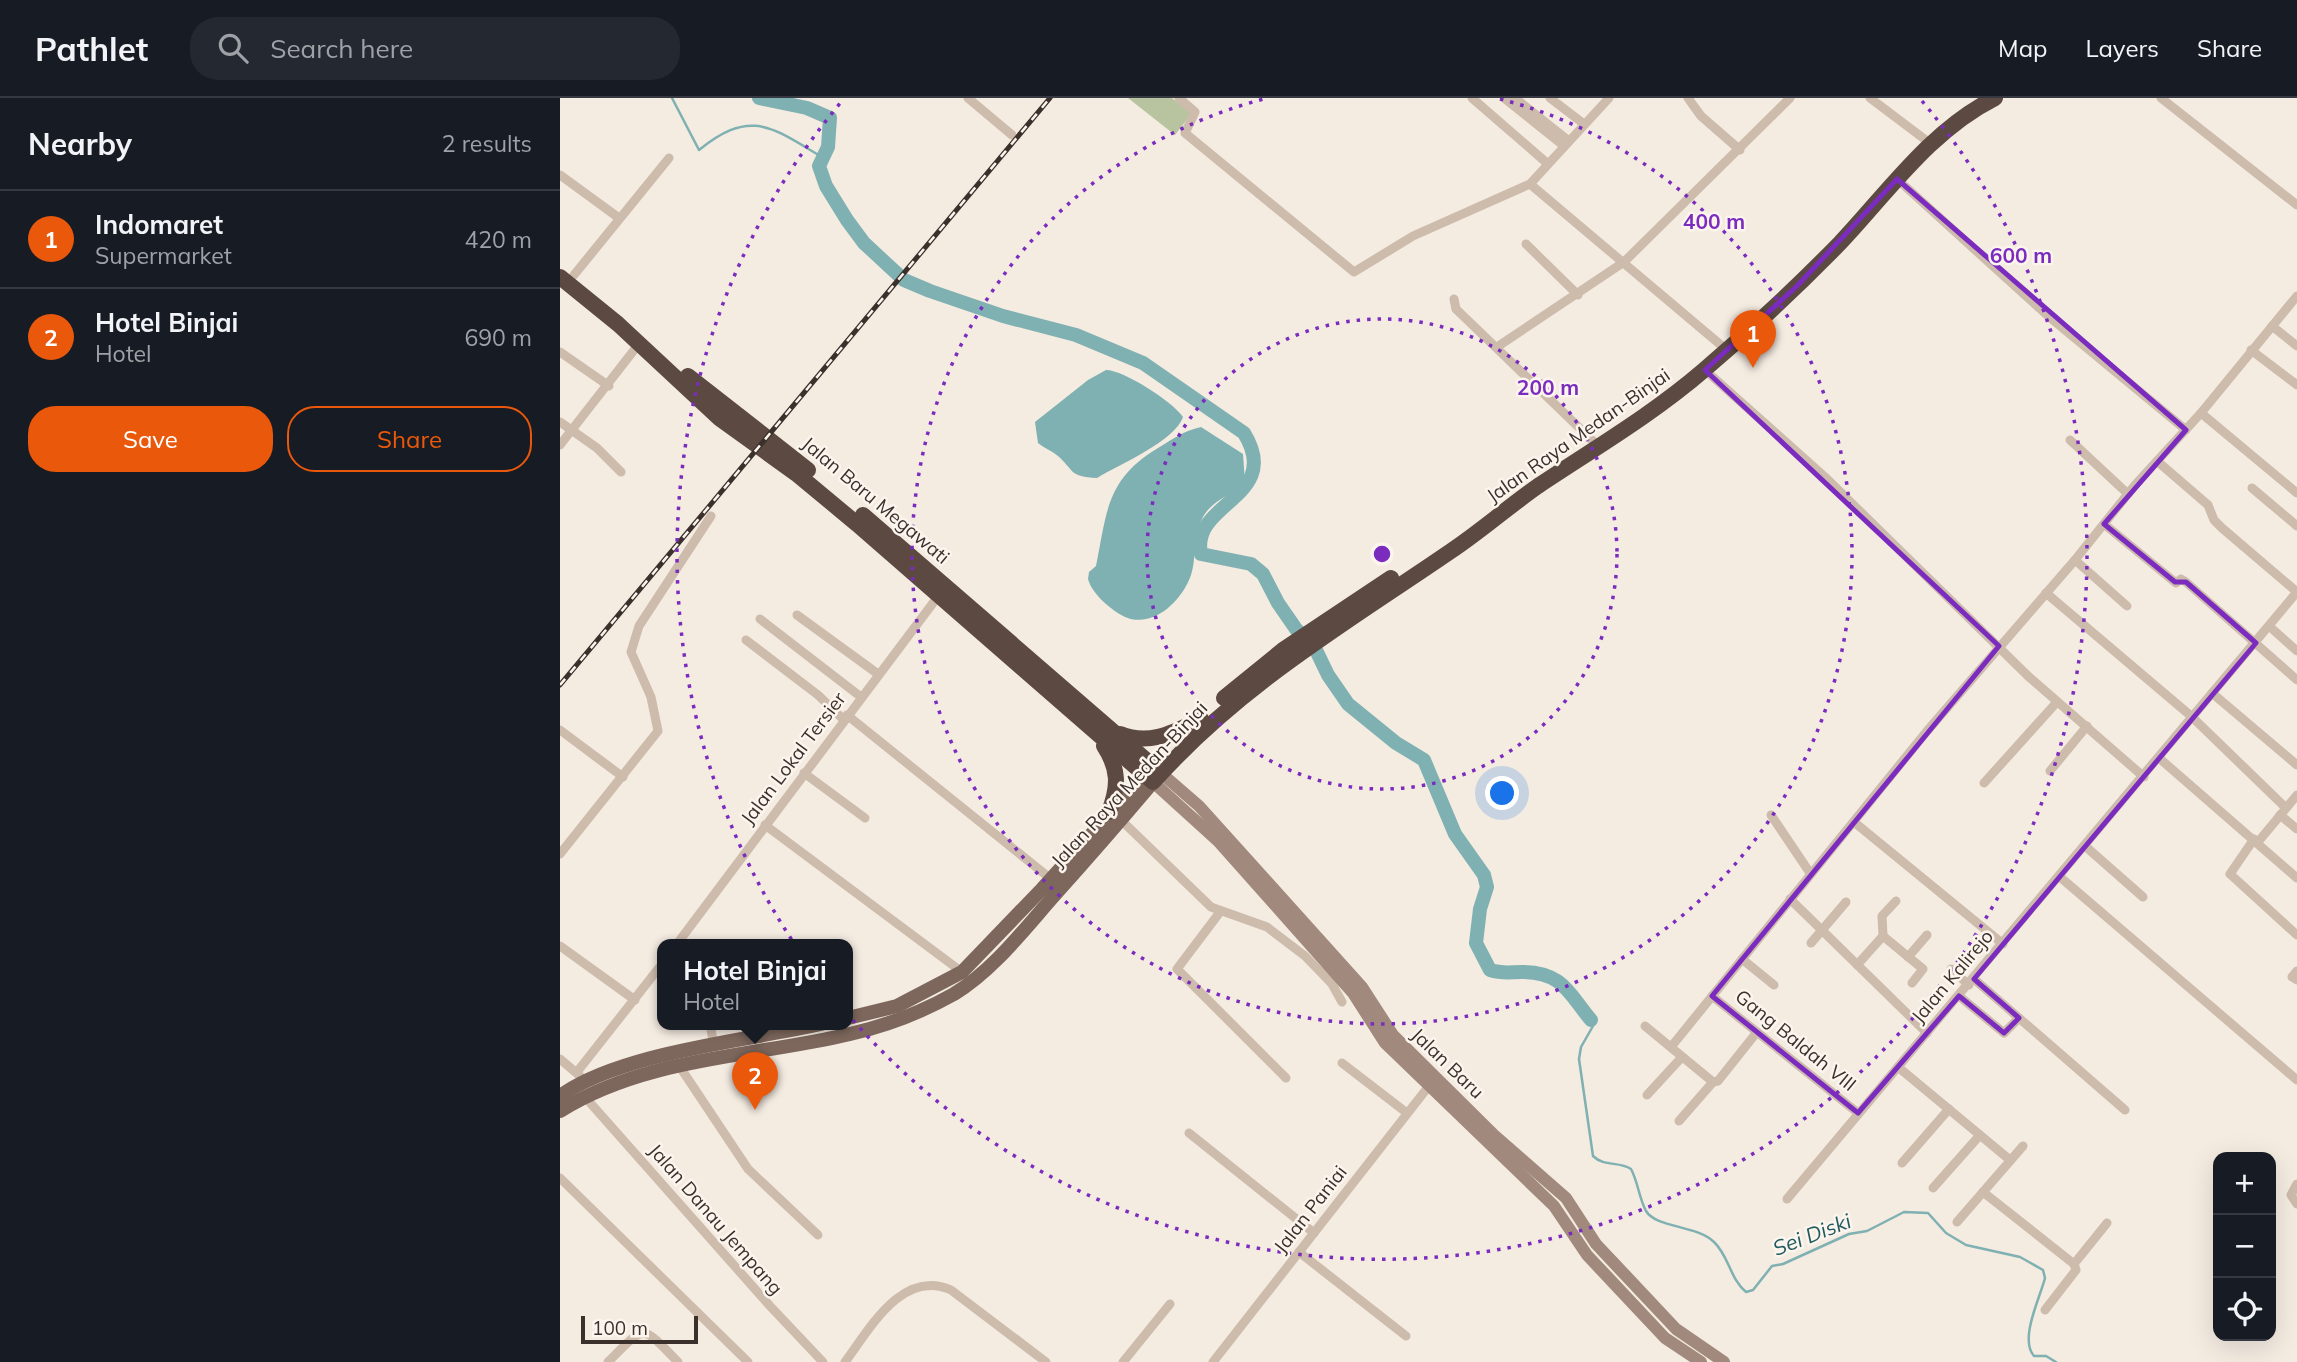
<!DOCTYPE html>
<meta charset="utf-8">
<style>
body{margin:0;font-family:Mulish,sans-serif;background:#242831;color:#f1f3f6}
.controls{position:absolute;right:21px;bottom:21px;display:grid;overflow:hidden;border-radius:14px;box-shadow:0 7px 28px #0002}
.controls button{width:63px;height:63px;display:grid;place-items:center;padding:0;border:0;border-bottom:2px solid #363941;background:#171b24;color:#f1f3f6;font:35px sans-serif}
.scale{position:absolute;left:21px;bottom:18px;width:117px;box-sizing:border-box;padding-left:7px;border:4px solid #3b302b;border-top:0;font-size:19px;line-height:24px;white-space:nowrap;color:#3b302b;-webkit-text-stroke:5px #fbf5ee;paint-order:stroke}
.you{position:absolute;left:943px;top:696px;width:24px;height:24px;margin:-18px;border:5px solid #fff;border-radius:50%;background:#1a73e8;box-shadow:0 0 0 10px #1a73e833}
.badge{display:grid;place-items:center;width:46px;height:46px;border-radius:50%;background:#ea580c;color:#fff;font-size:23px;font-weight:700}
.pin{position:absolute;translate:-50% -58px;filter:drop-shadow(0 2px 4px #0008)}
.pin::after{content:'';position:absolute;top:37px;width:24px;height:21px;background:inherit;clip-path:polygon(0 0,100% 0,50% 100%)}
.popup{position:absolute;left:97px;top:841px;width:196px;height:91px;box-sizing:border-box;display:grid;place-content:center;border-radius:14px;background:#171b24;filter:drop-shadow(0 2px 5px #0005);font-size:23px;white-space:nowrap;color:#9ea1a6}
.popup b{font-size:26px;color:#f1f3f6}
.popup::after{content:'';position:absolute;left:50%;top:100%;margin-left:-14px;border:14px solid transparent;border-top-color:#171b24}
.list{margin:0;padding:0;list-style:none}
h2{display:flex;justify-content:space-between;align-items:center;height:91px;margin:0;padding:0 28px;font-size:30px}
h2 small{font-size:23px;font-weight:400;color:#9ea1a6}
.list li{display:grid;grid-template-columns:46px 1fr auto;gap:21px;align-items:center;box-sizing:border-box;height:98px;padding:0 28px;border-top:2px solid #363941}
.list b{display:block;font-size:26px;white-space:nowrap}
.list p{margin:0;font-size:23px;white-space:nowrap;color:#9ea1a6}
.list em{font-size:23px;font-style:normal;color:#9ea1a6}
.actions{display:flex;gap:14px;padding:21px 28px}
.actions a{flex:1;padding:16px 0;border:2px solid #ea580c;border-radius:28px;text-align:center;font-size:24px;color:#ea580c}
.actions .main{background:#ea580c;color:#fff}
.icon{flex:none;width:38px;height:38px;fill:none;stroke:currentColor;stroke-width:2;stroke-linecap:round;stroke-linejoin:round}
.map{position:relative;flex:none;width:1737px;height:1264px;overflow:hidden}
header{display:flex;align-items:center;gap:42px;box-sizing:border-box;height:98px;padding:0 35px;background:#171b24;border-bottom:2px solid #363941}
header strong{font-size:33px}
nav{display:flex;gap:38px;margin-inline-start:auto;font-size:24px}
.search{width:490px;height:63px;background:#242831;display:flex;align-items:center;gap:18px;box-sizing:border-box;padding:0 24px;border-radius:28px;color:#9ea1a6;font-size:26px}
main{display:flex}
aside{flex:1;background:#171b24}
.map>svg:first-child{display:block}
.green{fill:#b8c4a0}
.water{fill:#7fb0b2}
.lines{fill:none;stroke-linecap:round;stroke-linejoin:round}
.stream{stroke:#7fb0b2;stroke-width:2.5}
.river{stroke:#7fb0b2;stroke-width:14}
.street{stroke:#cdbbac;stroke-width:9}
.secondary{stroke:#a18a7d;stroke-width:12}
.primary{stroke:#7d675c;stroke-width:14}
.highway{stroke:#5c4a42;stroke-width:16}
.rail-casing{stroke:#3b302b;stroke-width:5}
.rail{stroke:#fbf5ee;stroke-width:2.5;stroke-dasharray:8;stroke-linecap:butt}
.marked{fill:none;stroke:#7b2cbf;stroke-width:5;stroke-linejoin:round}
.ring{fill:none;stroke:#7b2cbf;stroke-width:3.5;stroke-dasharray:3.5 7}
.labels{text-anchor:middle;stroke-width:5;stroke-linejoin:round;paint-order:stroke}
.street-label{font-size:19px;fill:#3b302b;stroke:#fbf5ee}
.water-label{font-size:21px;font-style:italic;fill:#1f5a5e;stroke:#fbf5ee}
.centre{fill:#7b2cbf;stroke:#fbf5ee;stroke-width:3.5}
.ring-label{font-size:21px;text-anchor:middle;font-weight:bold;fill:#7b2cbf;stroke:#fbf5ee;stroke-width:5;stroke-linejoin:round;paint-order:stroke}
</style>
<header>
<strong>Pathlet</strong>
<div class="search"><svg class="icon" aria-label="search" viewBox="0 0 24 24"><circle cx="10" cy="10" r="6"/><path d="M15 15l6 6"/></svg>Search here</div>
<nav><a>Map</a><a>Layers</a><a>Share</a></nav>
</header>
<main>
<aside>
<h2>Nearby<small>2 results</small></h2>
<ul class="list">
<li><span class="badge">1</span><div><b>Indomaret</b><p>Supermarket</p></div><em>420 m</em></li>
<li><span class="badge">2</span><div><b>Hotel Binjai</b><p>Hotel</p></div><em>690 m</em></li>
</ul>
<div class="actions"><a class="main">Save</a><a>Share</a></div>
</aside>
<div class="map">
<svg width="1737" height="1264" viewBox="0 0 1737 1264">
<rect width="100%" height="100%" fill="#f4ebe1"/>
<path class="green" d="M568,0H612L632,15L615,37Z"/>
<g class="water">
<path d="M546,272C564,272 613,304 623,319C615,343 560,366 537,380C509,379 514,372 498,358C492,353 484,350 478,345L475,324L528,282Z"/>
<path d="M641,329L683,356L685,385C672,397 652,402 643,419C632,439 637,459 631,477C622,503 593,531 565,519C551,512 532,496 528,481L529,474L536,468C547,414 546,381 598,350C613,341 623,333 641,329Z"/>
</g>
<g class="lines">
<g class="stream">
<path d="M112,0L139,52C191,10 211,29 262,59"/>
<path d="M1031,922L1033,928L1021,949L1019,961L1033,1058C1044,1069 1059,1063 1071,1071C1078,1084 1079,1100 1086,1113C1096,1130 1137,1127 1154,1144C1169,1158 1170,1181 1186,1194L1193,1192L1212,1168L1223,1166L1289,1136L1307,1133L1344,1114L1368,1115L1386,1135L1406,1147L1460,1159L1483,1172L1485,1180C1480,1200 1459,1241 1474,1258H1486L1496,1264"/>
</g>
<path class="river" d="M199,0L247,10L270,20L268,49L259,68L266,88L287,122L304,145L344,182L370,193L443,218L516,237L583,265L684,335C724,400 630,404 641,456L691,466L703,476L718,505L736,531L755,550L768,577L788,606L836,645L864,662L895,736L924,777L927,789L920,811L916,845L930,872C943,876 950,874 962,874C1003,874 1009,896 1031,922"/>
<g class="street">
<path d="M408,0L452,37"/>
<path d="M619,0L635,14L625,35L794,174L853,138L970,86L1049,0"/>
<path d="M912,0L988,66"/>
<path d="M944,0L1004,48"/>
<path d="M955,0L1009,43"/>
<path d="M990,0L1024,26"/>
<path d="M1128,0L1141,18L1180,52"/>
<path d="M1310,0L1371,46"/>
<path d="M1601,0L1737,107"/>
<path d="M0,77L59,120"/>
<path d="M1337,81L1487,217L1626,332"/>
<path d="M970,86L1162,248"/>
<path d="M966,146L1018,197"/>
<path d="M14,177L109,60"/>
<path d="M894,201L896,211L1034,344"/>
<path d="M1712,228L1737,248"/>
<path d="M937,249L1064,164L1230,0"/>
<path d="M1691,252L1737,287"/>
<path d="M0,254L49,288"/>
<path d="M1145,272L1265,379L1468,578L1584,679"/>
<path d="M1641,315L1737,395"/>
<path d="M0,324L37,350L61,374"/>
<path d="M1510,342L1568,396"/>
<path d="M0,347L78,247"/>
<path d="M1597,363L1648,407L1654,422L1662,430L1737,494"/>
<path d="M1692,390L1737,428"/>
<path d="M1544,426L1616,485L1621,481L1626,484L1737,582"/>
<path d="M1515,462L1567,508"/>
<path d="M1486,495L1631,618L1726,710"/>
<path d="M237,517L318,576"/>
<path d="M200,521L301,599"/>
<path d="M1709,528L1737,553"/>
<path d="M186,542L258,597L284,622"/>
<path d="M1652,595L1737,667"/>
<path d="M287,617L491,781"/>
<path d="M0,632L63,679"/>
<path d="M1599,660L1737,780"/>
<path d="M1490,673L1527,628"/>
<path d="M244,675L305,720"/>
<path d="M1424,685L1497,604"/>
<path d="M1211,717L1250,775"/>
<path d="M1720,717L1737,731"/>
<path d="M561,722L651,809L707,829L745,858L772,886L782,904"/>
<path d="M1294,724L1443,846"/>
<path d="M205,727L402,874"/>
<path d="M1694,741L1670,776L1737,837"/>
<path d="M1698,744L1737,697"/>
<path d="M1525,748L1583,799"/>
<path d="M0,756L98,633L91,599L71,554L79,528L151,418"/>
<path d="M1500,779L1737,982"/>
<path d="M1230,801L1367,935"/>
<path d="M660,814L617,871L726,980"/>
<path d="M1323,838L1363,871L1352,885"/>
<path d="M1251,845L1286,804"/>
<path d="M117,846L379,497"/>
<path d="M0,848L75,902"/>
<path d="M1348,859L1367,837"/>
<path d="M1182,861L1214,887"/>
<path d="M1297,867L1323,838L1322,818L1336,803"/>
<path d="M1391,871L1409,887"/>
<path d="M1737,873L1732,879L1737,882"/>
<path d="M1414,881L1565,1012"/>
<path d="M1152,898L1298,1015"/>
<path d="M1399,898L1444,935L1459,920"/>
<path d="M150,926L154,948"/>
<path d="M1085,928L1153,984"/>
<path d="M1111,949L1367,633L1515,462L1575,387L1641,315L1737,198"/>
<path d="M0,961L20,978"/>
<path d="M782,965L847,1015"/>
<path d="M120,969L188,1071L258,1137"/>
<path d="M1338,969L1450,1062"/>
<path d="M17,974L102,866"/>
<path d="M1087,997L1122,959"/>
<path d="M25,999L210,1208L263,1264"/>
<path d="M1119,1023L1153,984L1158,983L1197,934"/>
<path d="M629,1035L754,1135"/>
<path d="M1342,1065L1389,1011"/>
<path d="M0,1080L188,1264"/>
<path d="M1737,1086L1731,1097L1737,1106"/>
<path d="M1373,1090L1420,1037"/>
<path d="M1423,1094L1514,1166"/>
<path d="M1227,1101L1737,494"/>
<path d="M1397,1124L1463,1048"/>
<path d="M739,1154L846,1238"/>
<path d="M1485,1212L1516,1172L1514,1166L1547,1125"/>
<path d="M48,1264C86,1226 81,1226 118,1264"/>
<path d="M285,1264C309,1232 342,1170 391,1192L486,1264"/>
<path d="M563,1264L610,1206"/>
<path d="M653,1264L872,984"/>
</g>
<g class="secondary">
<path d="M601,675L639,708L802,889L833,937L934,1037L1006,1100L1036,1146L1116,1231L1164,1264"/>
<path d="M593,684L658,743L777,877L793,895L825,945L994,1108L1027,1157L1105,1240L1141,1264"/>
</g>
<g class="primary">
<path d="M288,920L337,908L402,874L482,791L585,677"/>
<path d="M0,998C62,954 186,943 261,926"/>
<path d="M0,1013C86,959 194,959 290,936C325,928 362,914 394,896C432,873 463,833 492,800C526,762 560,723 593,684"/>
</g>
<g class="highway">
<path d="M0,179L58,226L159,320L238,377L297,426L593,684C681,586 783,527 891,453C921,433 948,409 978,388C1035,350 1093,316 1144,272C1191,232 1237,189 1280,145C1328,94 1371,32 1435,0"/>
<path d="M128,278L248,372"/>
<path d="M303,417L601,675"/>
<path d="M664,600L723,552L831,480"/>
<path d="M560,636C590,648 614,634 641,621"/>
<path d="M544,648C559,671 559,688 549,714"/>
</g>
<g class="rail-casing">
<path id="rail" d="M0,587L490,0"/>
</g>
<use href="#rail" class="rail"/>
</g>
<path class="marked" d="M1337,81L1626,332L1544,426L1615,484H1626L1696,545L1414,881L1459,920L1444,935L1399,898L1298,1015L1152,898L1439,548L1145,272L1237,188Z"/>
<g class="ring">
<circle cx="822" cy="456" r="235"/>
<path d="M940 1A470 470 0 1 1 704 1"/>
<path d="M1362 3A705 705 0 1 1 282 3"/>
</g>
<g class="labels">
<g class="street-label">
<text transform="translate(1018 337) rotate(-35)" y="7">Jalan Raya Medan-Binjai</text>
<text transform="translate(316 402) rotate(40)" y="7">Jalan Baru Megawati</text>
<text transform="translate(233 660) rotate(-53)" y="7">Jalan Lokal Tersier</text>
<text transform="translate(569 686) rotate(-47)" y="7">Jalan Raya Medan-Binjai</text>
<text transform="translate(1392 878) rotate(-50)" y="7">Jalan Kalirejo</text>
<text transform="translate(1236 942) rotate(39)" y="7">Gang Baldah VIII</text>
<text transform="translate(888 965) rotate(44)" y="7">Jalan Baru</text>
<text transform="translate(750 1111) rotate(-52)" y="7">Jalan Paniai</text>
<text transform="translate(156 1121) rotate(49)" y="7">Jalan Danau Jempang</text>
</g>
<g class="water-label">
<text transform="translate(1252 1137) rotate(-21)" y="7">Sei Diski</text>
</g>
</g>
<circle cx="822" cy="456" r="10" class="centre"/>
<g class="ring-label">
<text x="1154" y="131">400 m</text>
<text x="1461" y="165">600 m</text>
<text x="988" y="297">200 m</text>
</g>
</svg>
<div class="controls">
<button>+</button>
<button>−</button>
<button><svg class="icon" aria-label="locate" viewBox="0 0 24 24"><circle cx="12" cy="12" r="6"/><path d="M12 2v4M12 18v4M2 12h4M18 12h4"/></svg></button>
</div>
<div class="scale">100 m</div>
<div class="you"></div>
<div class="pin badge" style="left:1193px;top:270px">1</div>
<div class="pin badge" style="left:195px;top:1012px">2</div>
<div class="popup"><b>Hotel Binjai</b>Hotel</div>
</div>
</main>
